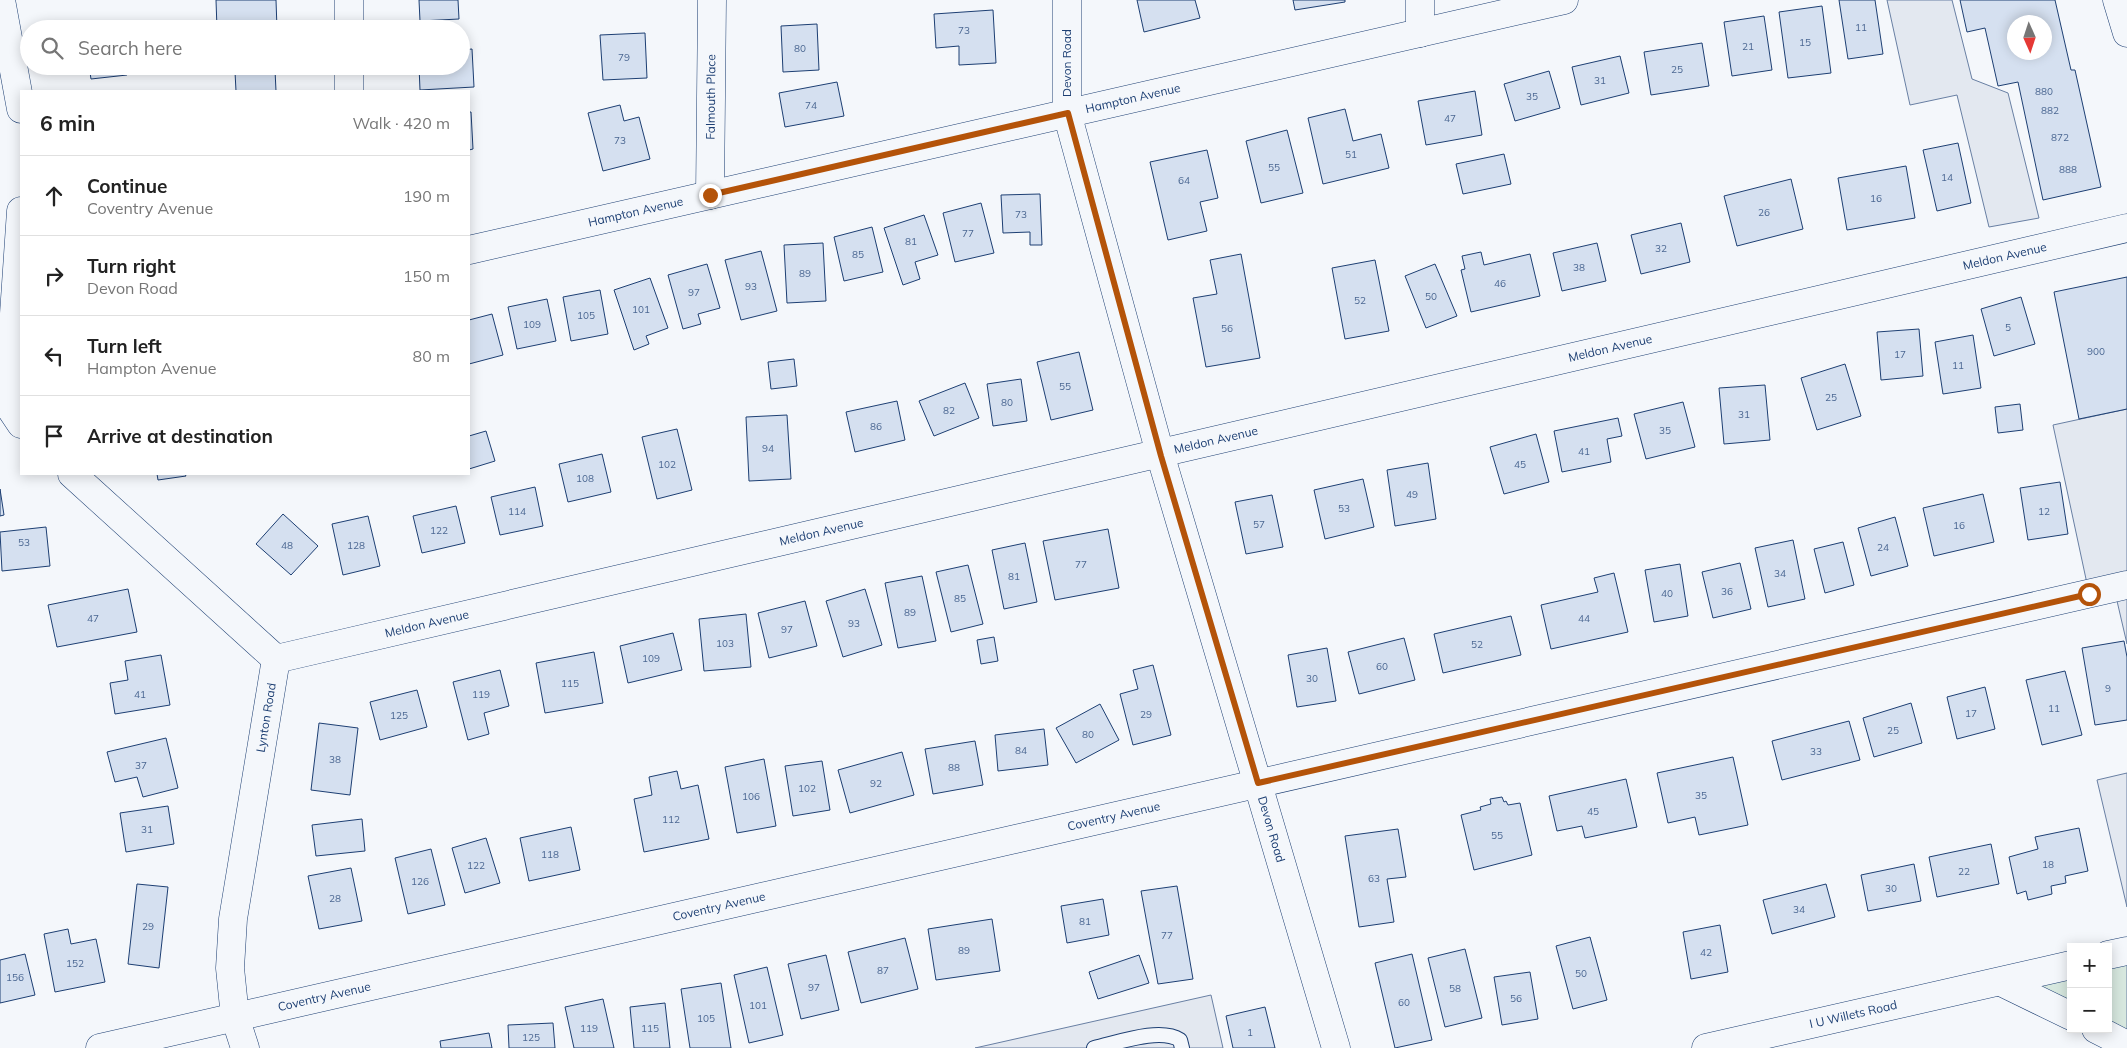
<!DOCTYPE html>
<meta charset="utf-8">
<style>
body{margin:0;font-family:Mulish,sans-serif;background:#f6f6f6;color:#222}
.controls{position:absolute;right:15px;bottom:15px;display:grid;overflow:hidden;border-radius:0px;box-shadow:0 2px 12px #0003}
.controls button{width:45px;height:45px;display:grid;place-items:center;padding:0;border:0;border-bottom:1px solid #e0e0e0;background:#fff;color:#222;font:25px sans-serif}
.compass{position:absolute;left:2007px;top:15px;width:45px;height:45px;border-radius:50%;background:#fff;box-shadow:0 2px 12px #0003;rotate:177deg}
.stop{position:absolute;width:15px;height:15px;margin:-11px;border:4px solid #b45309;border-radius:50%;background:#fff}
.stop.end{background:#b45309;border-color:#fff;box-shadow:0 1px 5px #0008}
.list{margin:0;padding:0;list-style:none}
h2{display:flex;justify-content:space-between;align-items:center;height:65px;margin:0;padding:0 20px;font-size:21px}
h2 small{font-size:16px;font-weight:400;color:#767676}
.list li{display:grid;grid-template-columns:32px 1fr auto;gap:15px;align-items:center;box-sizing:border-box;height:80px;padding:0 20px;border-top:1px solid #e0e0e0}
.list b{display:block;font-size:19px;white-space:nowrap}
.list p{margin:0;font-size:16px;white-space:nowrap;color:#767676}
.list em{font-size:16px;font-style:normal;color:#767676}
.icon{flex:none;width:28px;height:28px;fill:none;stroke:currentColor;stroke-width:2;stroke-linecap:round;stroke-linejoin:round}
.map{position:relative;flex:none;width:2127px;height:1048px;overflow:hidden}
.search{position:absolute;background:#fff;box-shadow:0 2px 12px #0003;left:20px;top:20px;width:450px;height:55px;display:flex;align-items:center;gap:12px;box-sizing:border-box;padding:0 18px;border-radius:28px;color:#767676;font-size:19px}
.panel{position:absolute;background:#fff;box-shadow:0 2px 12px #0003;left:20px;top:90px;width:450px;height:385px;border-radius:0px}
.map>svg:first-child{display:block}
.green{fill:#d7e8df;stroke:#687fa3}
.parking{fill:#e3e8f0;stroke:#687fa3}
.building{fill:#d5e0f0;stroke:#1d3f73;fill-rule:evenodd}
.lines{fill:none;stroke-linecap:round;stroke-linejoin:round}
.service-casing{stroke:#1d3f73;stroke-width:16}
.minor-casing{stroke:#1d3f73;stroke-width:29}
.secondary-casing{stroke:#1d3f73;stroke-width:29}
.service{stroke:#f4f7fb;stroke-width:14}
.minor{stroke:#f4f7fb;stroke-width:28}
.secondary{stroke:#f4f7fb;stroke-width:28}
.route{stroke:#b45309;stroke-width:6}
.labels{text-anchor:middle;stroke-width:4;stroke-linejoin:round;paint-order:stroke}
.number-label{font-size:10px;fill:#4b6792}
.street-label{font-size:12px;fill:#1d3f73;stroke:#f4f7fb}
</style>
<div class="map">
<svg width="2127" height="1048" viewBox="0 0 2127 1048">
<rect width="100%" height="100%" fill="#f4f7fb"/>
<g class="green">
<path d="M2127,949V1045L2108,1029V954Z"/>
<path d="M2071,963V1016L2001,982Z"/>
</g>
<g class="parking">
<path d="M1887,0H1952L1972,79L2008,93L2039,218L1989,227L1957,95L1910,105Z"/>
<path d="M2127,409V644L2114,588L2089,593L2053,425Z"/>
<path d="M2127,773V907L2097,780Z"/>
<path d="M1211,995L1223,1048H975Z"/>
</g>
<g class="building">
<path d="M216,0H276L277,29H217Z"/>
<path d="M419,0H458L459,19L420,21Z"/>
<path d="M1137,0H1195L1200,18L1144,32Z"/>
<path d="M1293,0H1345V2L1295,10Z"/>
<path d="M1839,0H1875L1883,54L1848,59Z"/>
<path d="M1960,0H2055L2071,70H2075L2101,187L2043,200L2018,82L1998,86L1985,28L1967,32ZM2014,22H2044V52H2014Z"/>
<path d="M1822,6L1831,73L1788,78L1779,12Z"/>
<path d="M993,10L996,63L959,65V46L936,48L934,14Z"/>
<path d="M1764,16L1772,70L1732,76L1724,22Z"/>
<path d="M817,24L819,70L783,72L781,26Z"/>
<path d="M645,33L647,78L603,80L600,35Z"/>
<path d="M1702,43L1709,86L1651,95L1644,52Z"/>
<path d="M472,49L474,87L420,90L419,66H461V50Z"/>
<path d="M1620,56L1629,93L1581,105L1572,67Z"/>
<path d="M89,66H126L127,75L91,79Z"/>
<path d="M275,70L276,91H236L235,72Z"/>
<path d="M1549,71L1560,108L1515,121L1504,84Z"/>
<path d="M837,82L844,116L785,127L779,93Z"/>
<path d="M1475,91L1482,135L1426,145L1418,101Z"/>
<path d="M620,105L624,121L639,117L650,159L603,171L588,113Z"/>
<path d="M1345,109L1353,141L1381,134L1389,168L1323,184L1308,118Z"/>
<path d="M469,112H471L473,149L469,150Z"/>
<path d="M1287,130L1303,193L1261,203L1246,141Z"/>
<path d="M1958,143L1971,203L1937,211L1923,150Z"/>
<path d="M1207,150L1218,198L1200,202L1207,231L1168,240L1150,162Z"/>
<path d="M1504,154L1511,184L1463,194L1456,164Z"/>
<path d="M1906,166L1915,218L1847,230L1838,178Z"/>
<path d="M1791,179L1803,229L1737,246L1724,196Z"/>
<path d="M1040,194L1042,245H1030V232L1003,233L1001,195Z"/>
<path d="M981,203L994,253L955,262L943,213Z"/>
<path d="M924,215L938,255L915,262L920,279L903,285L884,228Z"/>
<path d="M1681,223L1690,262L1641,274L1631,235Z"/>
<path d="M872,227L883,272L844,281L834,237Z"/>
<path d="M823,243L826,301L787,303L784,245Z"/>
<path d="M1597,243L1606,281L1562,291L1553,253Z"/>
<path d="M761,251L777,311L741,320L725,260Z"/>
<path d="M1481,252L1484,265L1530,254L1540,296L1471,312L1461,270L1465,269L1462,256Z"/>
<path d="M1241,254L1260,358L1206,367L1193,298L1217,294L1210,260Z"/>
<path d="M1375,260L1389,331L1345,339L1332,268Z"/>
<path d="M707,264L720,308L698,314L701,324L683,329L668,275Z"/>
<path d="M1435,264L1457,316L1426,328L1405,276Z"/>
<path d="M2127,277V409L2079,419L2054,292Z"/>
<path d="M650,278L668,328L646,336L649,344L634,350L614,290Z"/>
<path d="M600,290L608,334L571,341L563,297Z"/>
<path d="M2021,297L2035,344L1994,356L1981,309Z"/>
<path d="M547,299L556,341L517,349L508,307Z"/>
<path d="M492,314L503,355L469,364V320Z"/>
<path d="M1919,329L1923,376L1881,380L1877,332Z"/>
<path d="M1973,335L1981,388L1943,394L1935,342Z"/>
<path d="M1079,352L1093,410L1051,420L1037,362Z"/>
<path d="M794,359L797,386L771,389L768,362Z"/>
<path d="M1845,364L1861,416L1817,430L1801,378Z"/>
<path d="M1021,379L1027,421L993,426L987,384Z"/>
<path d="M965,383L979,418L934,436L919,401Z"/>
<path d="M1765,385L1770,440L1724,444L1719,388Z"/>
<path d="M897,401L905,440L855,452L846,412Z"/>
<path d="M1683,402L1695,447L1646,459L1634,414Z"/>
<path d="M2020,404L2023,430L1998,433L1995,407Z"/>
<path d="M787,415L791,479L749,481L746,417Z"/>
<path d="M1618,418L1622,436L1607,439L1611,462L1562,472L1554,431Z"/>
<path d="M677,429L692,490L657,499L642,437Z"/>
<path d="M486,431L495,461L469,469V436Z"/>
<path d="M1536,434L1549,482L1504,494L1490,447Z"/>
<path d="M602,454L611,492L568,502L559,464Z"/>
<path d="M1428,463L1436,519L1395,526L1387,470Z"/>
<path d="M157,474H185L186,476L158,480Z"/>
<path d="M1363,479L1374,527L1325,539L1314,490Z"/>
<path d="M2060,482L2068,534L2028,540L2020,488Z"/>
<path d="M535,487L543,526L500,535L491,497Z"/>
<path d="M0,489L4,515L0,516Z"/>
<path d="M1983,494L1994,542L1934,556L1923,508Z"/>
<path d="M1272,495L1283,547L1246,554L1235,502Z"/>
<path d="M456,506L465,543L422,553L413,516Z"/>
<path d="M283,514L318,546L291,575L256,544Z"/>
<path d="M368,516L380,566L343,575L332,524Z"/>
<path d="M1895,517L1908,566L1871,576L1858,528Z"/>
<path d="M46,527L50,566L2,571L0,532Z"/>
<path d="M1108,529L1119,588L1055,600L1043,541Z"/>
<path d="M1793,540L1805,599L1768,607L1755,548Z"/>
<path d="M1843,542L1854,585L1825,593L1814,549Z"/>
<path d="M1025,543L1037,602L1004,609L992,550Z"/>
<path d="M1740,563L1751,609L1713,618L1702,572Z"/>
<path d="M1680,564L1688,616L1654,622L1645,570Z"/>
<path d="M968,565L983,624L951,632L936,572Z"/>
<path d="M1614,573L1628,632L1551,649L1541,605L1598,592L1594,578Z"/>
<path d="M922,576L936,641L898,648L885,583Z"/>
<path d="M128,589L137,632L57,647L48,605Z"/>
<path d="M865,589L882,645L843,657L826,601Z"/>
<path d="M805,601L817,646L769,658L758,613Z"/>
<path d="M746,614L751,667L704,671L699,619Z"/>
<path d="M1511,616L1521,655L1443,673L1434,634Z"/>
<path d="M673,633L682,670L628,683L620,646Z"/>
<path d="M994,637L998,661L981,664L977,640Z"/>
<path d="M1404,638L1415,680L1359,694L1348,652Z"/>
<path d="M2124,641L2127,657V720L2095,725L2082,648Z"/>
<path d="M1327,648L1336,701L1297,707L1288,655Z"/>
<path d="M594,652L603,703L545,713L536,663Z"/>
<path d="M161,655L170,705L115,714L110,683L128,680L125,661Z"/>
<path d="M1153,665L1171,735L1133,745L1120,694L1138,689L1133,670Z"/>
<path d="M500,670L509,706L484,713L489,734L468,740L453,682Z"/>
<path d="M2065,671L2082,735L2042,745L2026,680Z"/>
<path d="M1985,687L1995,729L1957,739L1947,697Z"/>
<path d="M417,690L427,727L380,740L370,702Z"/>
<path d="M1911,703L1922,743L1874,757L1863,718Z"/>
<path d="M1100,704L1119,740L1076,763L1056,728Z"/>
<path d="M1849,721L1860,760L1782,780L1772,741Z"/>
<path d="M319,723L358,728L350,795L311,790Z"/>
<path d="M1044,729L1048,765L998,771L995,735Z"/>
<path d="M166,738L178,788L143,797L137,777L115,782L107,752Z"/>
<path d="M975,741L983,785L933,794L925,749Z"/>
<path d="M902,752L914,795L850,813L838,770Z"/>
<path d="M1733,757L1748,825L1699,835L1695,817L1668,823L1657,773Z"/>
<path d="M764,759L776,826L737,833L725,767Z"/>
<path d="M822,761L830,810L793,816L785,766Z"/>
<path d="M677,771L681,789L698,785L709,839L644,852L634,799L652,795L649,777Z"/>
<path d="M1626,779L1637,827L1585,838L1582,826L1557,831L1549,796Z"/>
<path d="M1502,797L1504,802L1506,801L1508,805L1520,803L1532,855L1474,870L1461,815L1481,810L1480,807L1491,804L1490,799Z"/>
<path d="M168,806L174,844L126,852L120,813Z"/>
<path d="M362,819L365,851L316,856L312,825Z"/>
<path d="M571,827L580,870L529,881L520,838Z"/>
<path d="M2079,828L2088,871L2065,876L2066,883L2051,886L2052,894L2028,900L2026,891L2017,894L2009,857L2038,849L2035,837Z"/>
<path d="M1398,829L1406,877L1387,879L1394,922L1359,927L1345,836Z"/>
<path d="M486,838L500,883L465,893L452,848Z"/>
<path d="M1991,844L1999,884L1937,897L1929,857Z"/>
<path d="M431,849L445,905L408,914L395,858Z"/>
<path d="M1914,864L1921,901L1868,911L1861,875Z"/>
<path d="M351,868L362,921L319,929L308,876Z"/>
<path d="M137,884L168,887L159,968L128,964Z"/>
<path d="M1826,884L1835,917L1772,934L1763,900Z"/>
<path d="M1177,886L1193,979L1158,984L1141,891Z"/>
<path d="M1103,899L1109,935L1067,943L1061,906Z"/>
<path d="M992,919L1000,971L936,980L928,929Z"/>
<path d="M1720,925L1728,972L1691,979L1683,932Z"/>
<path d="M68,929L71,944L96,939L105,982L55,992L44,934Z"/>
<path d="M1590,937L1607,1000L1573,1009L1556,946Z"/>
<path d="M905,938L918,989L861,1003L848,952Z"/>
<path d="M1465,949L1482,1018L1445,1027L1428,958Z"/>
<path d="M25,954L35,995L0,1003V960Z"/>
<path d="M1412,954L1432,1040L1395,1048L1375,963Z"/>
<path d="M826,955L839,1010L801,1019L788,964Z"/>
<path d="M1139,955L1149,983L1098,999L1089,972Z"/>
<path d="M767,967L783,1035L749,1043L734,975Z"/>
<path d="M1530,972L1538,1019L1502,1025L1494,977Z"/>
<path d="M721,983L731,1048H690L681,989Z"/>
<path d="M603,999L614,1048H574L565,1007Z"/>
<path d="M665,1003L670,1048H634L630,1007Z"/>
<path d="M1265,1007L1275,1048H1233L1226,1016Z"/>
<path d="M553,1023L555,1048H509L508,1025Z"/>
<path d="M489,1033L492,1048H441L440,1041Z"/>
</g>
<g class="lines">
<g class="service-casing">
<path id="service" d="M1094,1048C1117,1043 1160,1027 1180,1040L1182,1048"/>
</g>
<g class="minor-casing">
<g id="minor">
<path d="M1,0L21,109"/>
<path id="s1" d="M1067,0V113L1161,457L1336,1048"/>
<path d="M349,29V0"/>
<path d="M1420,33V0"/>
<path d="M349,91V66"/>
<path id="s2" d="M710,195L712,0"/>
<path d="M21,211L9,387L11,409L21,424"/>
<path id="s3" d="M469,250L1564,0"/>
<path d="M72,474L276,659"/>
<path id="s4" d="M276,659L2127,228"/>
<path id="s5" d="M100,1048L2127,585"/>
<path id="s6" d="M245,1048L235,1017L230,968L233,919L276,659"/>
</g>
</g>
<g class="secondary-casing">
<g id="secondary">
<path d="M2117,0L2127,33"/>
<path d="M2108,955L2127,951"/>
<path d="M2001,982L2071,1016"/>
<path d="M2096,1029L2127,1045"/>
<path id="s7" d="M1706,1048L2071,965"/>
</g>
</g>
<use href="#service" class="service"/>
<use href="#minor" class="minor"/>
<use href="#secondary" class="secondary"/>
</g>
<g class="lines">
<path class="route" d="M710,195L1068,113L1161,456L1258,783L2089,594"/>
</g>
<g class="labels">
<g class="number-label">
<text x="1861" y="31">11</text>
<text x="964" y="34">73</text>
<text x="1805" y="46">15</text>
<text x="1748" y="50">21</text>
<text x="800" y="52">80</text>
<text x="624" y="61">79</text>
<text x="1677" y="73">25</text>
<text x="1600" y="84">31</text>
<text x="2044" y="95">880</text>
<text x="1532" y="100">35</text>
<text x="811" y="109">74</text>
<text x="2050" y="114">882</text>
<text x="1450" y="122">47</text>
<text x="2060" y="141">872</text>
<text x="620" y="144">73</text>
<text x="1351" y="158">51</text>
<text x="1274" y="171">55</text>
<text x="2068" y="173">888</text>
<text x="1947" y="181">14</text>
<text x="1184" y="184">64</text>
<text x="1876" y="202">16</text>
<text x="1764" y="216">26</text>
<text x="1021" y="218">73</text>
<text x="968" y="237">77</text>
<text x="911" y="245">81</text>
<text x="1661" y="252">32</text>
<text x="858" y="258">85</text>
<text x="1579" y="271">38</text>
<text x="805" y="277">89</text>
<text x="1500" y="287">46</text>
<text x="751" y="290">93</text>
<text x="694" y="296">97</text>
<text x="1431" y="300">50</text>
<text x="1360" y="304">52</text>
<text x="641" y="313">101</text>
<text x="586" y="319">105</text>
<text x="532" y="328">109</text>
<text x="2008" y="331">5</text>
<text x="1227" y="332">56</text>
<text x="2096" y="355">900</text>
<text x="1900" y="358">17</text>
<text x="1958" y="369">11</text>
<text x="1065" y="390">55</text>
<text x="1831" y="401">25</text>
<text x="1007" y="406">80</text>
<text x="949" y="414">82</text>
<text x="1744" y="418">31</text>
<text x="876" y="430">86</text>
<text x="1665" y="434">35</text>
<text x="768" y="452">94</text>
<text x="1584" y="455">41</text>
<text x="667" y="468">102</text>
<text x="1520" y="468">45</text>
<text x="585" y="482">108</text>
<text x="1412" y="498">49</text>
<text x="1344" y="512">53</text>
<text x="517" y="515">114</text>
<text x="2044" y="515">12</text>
<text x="1259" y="528">57</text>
<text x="1959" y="529">16</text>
<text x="439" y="534">122</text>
<text x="24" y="546">53</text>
<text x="287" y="549">48</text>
<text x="356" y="549">128</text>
<text x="1883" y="551">24</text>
<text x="1081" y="568">77</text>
<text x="1780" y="577">34</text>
<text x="1014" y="580">81</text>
<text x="1727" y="595">36</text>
<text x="1667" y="597">40</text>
<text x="960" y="602">85</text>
<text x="910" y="616">89</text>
<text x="93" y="622">47</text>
<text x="1584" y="622">44</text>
<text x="854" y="627">93</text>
<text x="787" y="633">97</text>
<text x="725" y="647">103</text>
<text x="1477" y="648">52</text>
<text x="651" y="662">109</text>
<text x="1382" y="670">60</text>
<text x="1312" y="682">30</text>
<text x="570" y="687">115</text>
<text x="2108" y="692">9</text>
<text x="140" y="698">41</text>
<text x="481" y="698">119</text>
<text x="2054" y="712">11</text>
<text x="1971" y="717">17</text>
<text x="1146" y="718">29</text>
<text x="399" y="719">125</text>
<text x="1893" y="734">25</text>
<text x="1088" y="738">80</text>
<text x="1021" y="754">84</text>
<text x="1816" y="755">33</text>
<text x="335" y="763">38</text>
<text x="141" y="769">37</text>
<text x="954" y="771">88</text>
<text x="876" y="787">92</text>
<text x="807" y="792">102</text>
<text x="1701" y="799">35</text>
<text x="751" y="800">106</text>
<text x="1593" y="815">45</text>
<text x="671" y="823">112</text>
<text x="147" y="833">31</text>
<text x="1497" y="839">55</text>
<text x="550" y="858">118</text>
<text x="2048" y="868">18</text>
<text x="476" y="869">122</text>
<text x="1964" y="875">22</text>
<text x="1374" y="882">63</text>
<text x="420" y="885">126</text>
<text x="1891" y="892">30</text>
<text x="335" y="902">28</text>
<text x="1799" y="913">34</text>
<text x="1085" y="925">81</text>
<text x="148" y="930">29</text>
<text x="1167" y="939">77</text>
<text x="964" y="954">89</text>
<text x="1706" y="956">42</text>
<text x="75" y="967">152</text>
<text x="883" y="974">87</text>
<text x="1581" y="977">50</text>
<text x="15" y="981">156</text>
<text x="814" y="991">97</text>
<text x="1455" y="992">58</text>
<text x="1516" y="1002">56</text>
<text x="1404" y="1006">60</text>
<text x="758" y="1009">101</text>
<text x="706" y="1022">105</text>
<text x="589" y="1032">119</text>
<text x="650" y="1032">115</text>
<text x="1250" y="1036">1</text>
<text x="531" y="1041">125</text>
</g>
<g class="street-label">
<text transform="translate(1067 63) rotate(-90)" y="4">Devon Road</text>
<text dy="4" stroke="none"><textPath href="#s2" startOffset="98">Falmouth Place</textPath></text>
<text dy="4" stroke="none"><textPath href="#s3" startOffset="681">Hampton Avenue</textPath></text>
<text dy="4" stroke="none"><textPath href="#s3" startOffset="171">Hampton Avenue</textPath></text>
<text dy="4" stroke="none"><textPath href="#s4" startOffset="1775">Meldon Avenue</textPath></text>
<text dy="4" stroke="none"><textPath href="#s4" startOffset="1370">Meldon Avenue</textPath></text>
<text dy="4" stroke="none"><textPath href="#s4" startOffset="965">Meldon Avenue</textPath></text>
<text dy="4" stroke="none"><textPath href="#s4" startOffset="560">Meldon Avenue</textPath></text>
<text dy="4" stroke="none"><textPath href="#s4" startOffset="155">Meldon Avenue</textPath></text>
<text dy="4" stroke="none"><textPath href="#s6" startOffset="335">Lynton Road</textPath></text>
<text dy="4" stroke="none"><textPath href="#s5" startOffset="1040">Coventry Avenue</textPath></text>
<text dy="4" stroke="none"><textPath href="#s1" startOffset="858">Devon Road</textPath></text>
<text dy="4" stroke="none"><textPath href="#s5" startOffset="635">Coventry Avenue</textPath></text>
<text dy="4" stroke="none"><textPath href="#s5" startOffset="230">Coventry Avenue</textPath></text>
<text dy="4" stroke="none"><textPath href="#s7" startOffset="151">I U Willets Road</textPath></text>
</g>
</g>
</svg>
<div class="controls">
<button>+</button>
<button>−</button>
</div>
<svg class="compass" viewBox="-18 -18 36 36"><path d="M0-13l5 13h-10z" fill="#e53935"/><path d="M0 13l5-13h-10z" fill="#767676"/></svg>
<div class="stop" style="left:2089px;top:594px"></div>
<div class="stop end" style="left:710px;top:195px"></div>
<div class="search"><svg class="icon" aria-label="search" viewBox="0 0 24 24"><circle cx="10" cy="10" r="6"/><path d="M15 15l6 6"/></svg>Search here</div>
<section class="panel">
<h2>6 min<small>Walk · 420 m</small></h2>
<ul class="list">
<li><svg class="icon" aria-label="ahead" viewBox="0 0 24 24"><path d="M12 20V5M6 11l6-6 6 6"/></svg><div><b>Continue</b><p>Coventry Avenue</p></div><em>190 m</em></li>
<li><svg class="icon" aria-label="right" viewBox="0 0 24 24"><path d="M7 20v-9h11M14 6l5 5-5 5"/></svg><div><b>Turn right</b><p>Devon Road</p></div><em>150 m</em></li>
<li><svg class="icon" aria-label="left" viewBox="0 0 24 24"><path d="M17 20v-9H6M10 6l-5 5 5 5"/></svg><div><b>Turn left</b><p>Hampton Avenue</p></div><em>80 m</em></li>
<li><svg class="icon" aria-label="arrive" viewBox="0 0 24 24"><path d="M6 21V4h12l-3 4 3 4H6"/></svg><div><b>Arrive at destination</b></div></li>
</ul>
</section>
</div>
